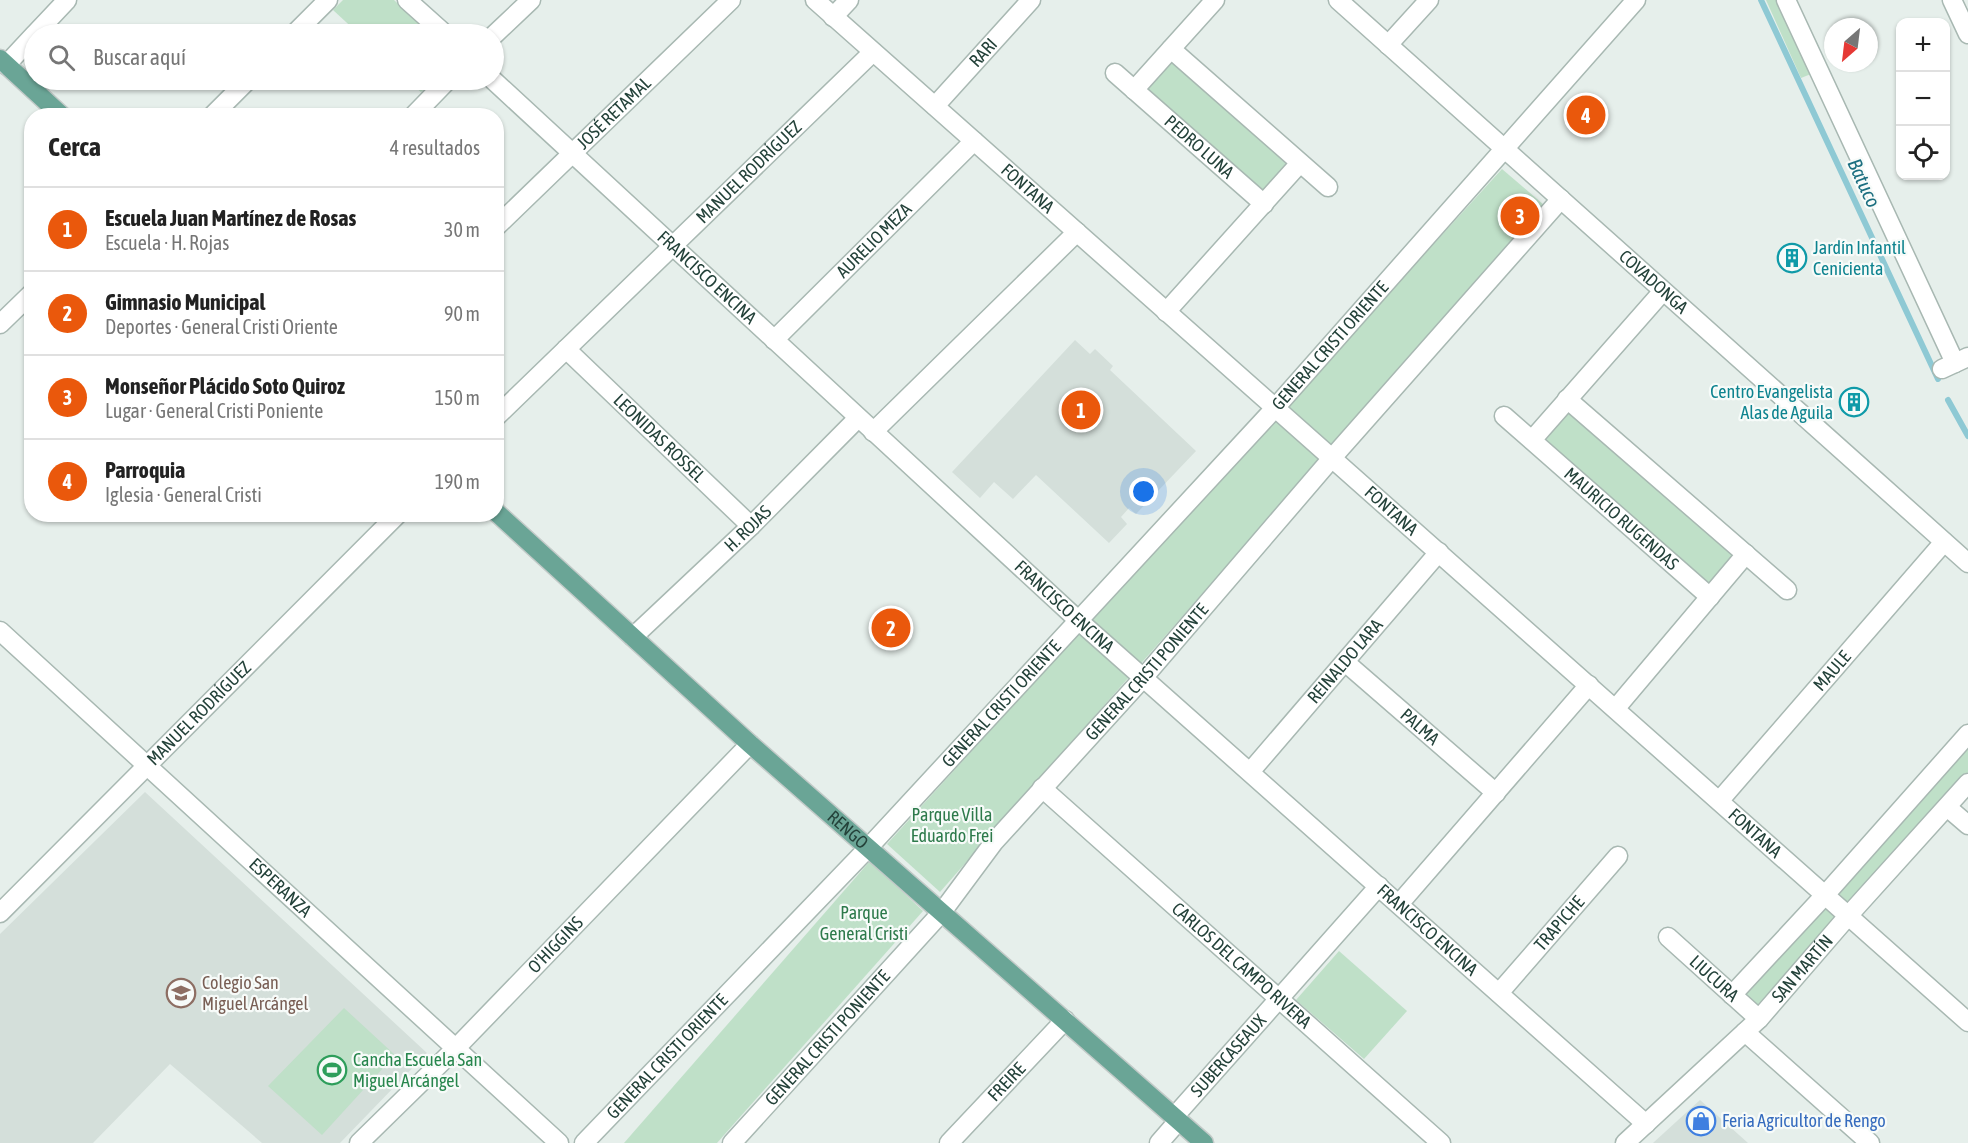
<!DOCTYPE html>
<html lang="es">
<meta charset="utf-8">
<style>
body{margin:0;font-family:"Asap Condensed",sans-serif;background:#f2f2f2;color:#222}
.controls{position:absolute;right:18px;top:18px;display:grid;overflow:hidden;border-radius:12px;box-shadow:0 2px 4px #0004}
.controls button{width:54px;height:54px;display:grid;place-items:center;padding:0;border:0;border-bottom:2px solid #e0e0e0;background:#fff;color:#222;font:30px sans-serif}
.compass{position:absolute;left:1824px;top:18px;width:54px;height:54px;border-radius:50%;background:#fff;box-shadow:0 2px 4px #0004;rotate:208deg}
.you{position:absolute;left:1144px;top:492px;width:21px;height:21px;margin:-15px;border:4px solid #fff;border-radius:50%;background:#1a73e8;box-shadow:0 0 0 9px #1a73e833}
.badge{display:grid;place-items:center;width:39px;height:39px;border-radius:50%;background:#ea580c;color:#fff;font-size:20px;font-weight:700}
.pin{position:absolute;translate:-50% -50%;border:3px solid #fff;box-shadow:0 2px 6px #0006}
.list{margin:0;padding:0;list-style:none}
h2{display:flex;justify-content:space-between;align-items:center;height:78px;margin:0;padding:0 24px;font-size:26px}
h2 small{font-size:20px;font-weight:400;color:#767676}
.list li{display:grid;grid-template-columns:39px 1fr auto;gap:18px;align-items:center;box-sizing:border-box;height:84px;padding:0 24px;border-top:2px solid #e0e0e0}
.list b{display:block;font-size:22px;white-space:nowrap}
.list p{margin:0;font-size:20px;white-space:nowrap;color:#767676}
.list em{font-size:20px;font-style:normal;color:#767676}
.icon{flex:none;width:33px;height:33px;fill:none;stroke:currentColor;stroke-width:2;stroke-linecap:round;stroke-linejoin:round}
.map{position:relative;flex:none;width:1968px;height:1143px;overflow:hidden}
.search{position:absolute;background:#fff;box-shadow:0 2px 4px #0004;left:24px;top:24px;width:480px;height:66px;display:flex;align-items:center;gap:15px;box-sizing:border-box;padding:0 21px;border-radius:33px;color:#767676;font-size:22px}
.panel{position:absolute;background:#fff;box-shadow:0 2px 4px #0004;left:24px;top:108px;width:480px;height:414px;border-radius:24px}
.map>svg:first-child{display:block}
.built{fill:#d4dfda}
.green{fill:#bfe0c8}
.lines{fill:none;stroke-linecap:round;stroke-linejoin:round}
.stream{stroke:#8ec9d4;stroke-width:6}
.minor-casing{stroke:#a8b8b2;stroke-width:21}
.major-casing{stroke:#c2cac8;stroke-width:21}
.minor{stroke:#fff;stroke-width:18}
.major{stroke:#6aa596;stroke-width:18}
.labels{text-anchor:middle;stroke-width:4.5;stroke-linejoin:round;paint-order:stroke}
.street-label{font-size:18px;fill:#24423a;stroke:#f7fbf9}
.culture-label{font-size:18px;fill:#0d838f;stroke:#f7fbf9;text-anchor:start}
.park-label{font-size:18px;fill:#2d7a4b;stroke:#f7fbf9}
.education-label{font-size:18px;fill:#785e54;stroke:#f7fbf9;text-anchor:start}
.leisure-label{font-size:18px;fill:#27864d;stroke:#f7fbf9;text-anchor:start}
.shop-label{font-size:18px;fill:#366cbe;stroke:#f7fbf9;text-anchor:start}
.water-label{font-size:20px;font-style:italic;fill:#1c6f80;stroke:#f7fbf9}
</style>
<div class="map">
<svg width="1968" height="1143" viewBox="0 0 1968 1143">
<rect width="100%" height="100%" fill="#e6efeb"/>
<g class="built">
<path d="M1075,340L1090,354L1095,349L1113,366L1110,370L1196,451L1136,514L1129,508L1121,517L1127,524L1109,543L1036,475L1013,499L994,482L980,498L952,472Z"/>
<path d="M145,792L427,1053L340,1143H262L170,1064L93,1143H0V934Z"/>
<path d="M1700,1100L1748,1143H1653Z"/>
</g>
<g class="green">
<path d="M343,0H394L430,34H359L333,10Z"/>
<path d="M1766,0H1778L1811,74L1801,78Z"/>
<path d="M1172,59L1289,163L1262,193L1144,89Z"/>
<path d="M407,80H435L421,92Z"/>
<path d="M1502,169L1544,205L940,892L887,844Z"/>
<path d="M1568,405L1737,555L1708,586L1538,439Z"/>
<path d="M1968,742V772L1758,1010L1742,994Z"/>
<path d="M870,861L923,911L717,1143H624Z"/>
<path d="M1339,951L1407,1011L1364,1059L1296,1000Z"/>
<path d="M344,1008L395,1055L322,1135L268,1086Z"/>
</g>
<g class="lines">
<g class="stream">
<path d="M1761,0L1938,379"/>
<path d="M1948,400L1968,436"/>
</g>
<g class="minor-casing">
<g id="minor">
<path d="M407,0L445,34"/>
<path id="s1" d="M815,0L1968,1022"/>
<path id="s2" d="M1338,0L1968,563"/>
<path d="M1786,0L1955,363"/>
<path d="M1952,0L1968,34"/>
<path d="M833,17L849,0"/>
<path d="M35,34L67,0"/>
<path d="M294,34L328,0"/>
<path d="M494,35L531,0"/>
<path d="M1388,45L1429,0"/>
<path d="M1171,49L1328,187"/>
<path d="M6,65L34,35"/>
<path id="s3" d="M1115,73L1264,204"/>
<path id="s4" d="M493,80L1078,620L1646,1124"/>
<path d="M1134,90L1215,0"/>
<path id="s5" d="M935,106L1031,0"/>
<path d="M212,116L248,80"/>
<path d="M413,116L448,80"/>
<path id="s6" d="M496,227L731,0"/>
<path d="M1166,312L1300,163"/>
<path d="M0,324L32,293"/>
<path id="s7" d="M774,340L974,141"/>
<path id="s8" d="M566,349L751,526"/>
<path d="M1942,369L1968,357"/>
<path d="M1567,399L1787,590"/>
<path id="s9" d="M1504,416L1710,597"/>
<path id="s10" d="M496,417L873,52"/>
<path d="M873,432L1077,232"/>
<path d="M1532,440L1663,291"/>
<path id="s11" d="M0,631L559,1143"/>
<path id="s12" d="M633,637L751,526L858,418"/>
<path id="s13" d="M1345,662L1496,793"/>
<path d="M1616,708L1746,554"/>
<path id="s14" d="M1250,772L1439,552"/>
<path id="s15" d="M1042,788L1441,1143"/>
<path id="s16" d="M1720,800L1944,542"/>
<path d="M1947,807L1968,825"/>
<path d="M1399,904L1589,685"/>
<path id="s17" d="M0,913L398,514"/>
<path id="s18" d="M1668,937L1759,1019"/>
<path id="s19" d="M1499,993L1618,856"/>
<path d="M1732,995L1825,895L1968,734"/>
<path d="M1745,1032L1870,1143"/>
<path id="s20" d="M1174,1117L1379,886"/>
<path id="s21" d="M359,1143L456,1048L750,744"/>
<path id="s22" d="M584,1143L868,848L1275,408L1636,0"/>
<path id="s23" d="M732,1143L942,912L994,842L1144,677L1332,458L1561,199"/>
<path id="s24" d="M949,1143L1065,1020"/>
<path d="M1159,1143L1179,1120"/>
<path id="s25" d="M1625,1143L1759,1019L1848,916L1968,783"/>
</g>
</g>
<g class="major-casing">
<g id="major">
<path d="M0,59L62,116"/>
<path id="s26" d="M496,512L750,744L1204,1143"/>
</g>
</g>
<use href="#minor" class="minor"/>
<use href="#major" class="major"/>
</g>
<defs>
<g id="building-ring" transform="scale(1.5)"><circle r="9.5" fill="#f7fbf9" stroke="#0f9aa8" stroke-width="1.5"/><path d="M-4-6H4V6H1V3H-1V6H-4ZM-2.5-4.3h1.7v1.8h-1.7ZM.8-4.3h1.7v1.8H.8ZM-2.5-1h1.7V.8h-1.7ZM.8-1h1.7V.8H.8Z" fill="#0f9aa8"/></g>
<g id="school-ring" transform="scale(1.5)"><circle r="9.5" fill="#f7fbf9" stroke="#8d6e63" stroke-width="1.5"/><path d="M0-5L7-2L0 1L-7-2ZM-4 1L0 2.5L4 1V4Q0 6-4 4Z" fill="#8d6e63"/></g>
<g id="stadium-ring" transform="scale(1.5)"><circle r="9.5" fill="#f7fbf9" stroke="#2e9e5b" stroke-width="1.5"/><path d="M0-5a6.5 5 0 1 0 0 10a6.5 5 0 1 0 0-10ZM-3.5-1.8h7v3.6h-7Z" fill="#2e9e5b"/></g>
<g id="shop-ring" transform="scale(1.5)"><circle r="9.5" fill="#f7fbf9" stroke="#3f7fe0" stroke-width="1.5"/><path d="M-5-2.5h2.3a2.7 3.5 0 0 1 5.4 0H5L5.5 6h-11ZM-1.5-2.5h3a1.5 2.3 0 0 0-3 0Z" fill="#3f7fe0"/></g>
</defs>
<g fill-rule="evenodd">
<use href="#building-ring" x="1792" y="258"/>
<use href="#building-ring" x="1854" y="402"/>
<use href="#school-ring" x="181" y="993"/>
<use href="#stadium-ring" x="332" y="1070"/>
<use href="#shop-ring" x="1701" y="1121"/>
</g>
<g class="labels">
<g class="street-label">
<text dy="6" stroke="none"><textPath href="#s5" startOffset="72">RARI</textPath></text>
<text dy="6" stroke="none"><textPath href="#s6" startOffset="164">JOSÉ RETAMAL</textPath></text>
<text dy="6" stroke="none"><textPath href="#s3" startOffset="112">PEDRO LUNA</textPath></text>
<text dy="6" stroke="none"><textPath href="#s10" startOffset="352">MANUEL RODRÍGUEZ</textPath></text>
<text dy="6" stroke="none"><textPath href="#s1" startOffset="284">FONTANA</textPath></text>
<text dy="6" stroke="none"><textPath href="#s7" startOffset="141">AURELIO MEZA</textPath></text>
<text dy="6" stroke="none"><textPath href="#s4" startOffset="291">FRANCISCO ENCINA</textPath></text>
<text dy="6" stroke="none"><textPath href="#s2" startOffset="423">COVADONGA</textPath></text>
<text dy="6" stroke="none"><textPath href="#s22" startOffset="1092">GENERAL CRISTI ORIENTE</textPath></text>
<text dy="6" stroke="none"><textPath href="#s8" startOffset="129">LEONIDAS ROSSEL</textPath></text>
<text dy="6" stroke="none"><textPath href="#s1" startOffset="770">FONTANA</textPath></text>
<text dy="6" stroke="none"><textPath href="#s9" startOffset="156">MAURICIO RUGENDAS</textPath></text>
<text dy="6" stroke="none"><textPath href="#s12" startOffset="158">H. ROJAS</textPath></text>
<text dy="6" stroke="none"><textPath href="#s4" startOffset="777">FRANCISCO ENCINA</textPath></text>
<text dy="6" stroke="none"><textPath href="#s14" startOffset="146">REINALDO LARA</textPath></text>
<text dy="6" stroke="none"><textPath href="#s23" startOffset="628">GENERAL CRISTI PONIENTE</textPath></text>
<text dy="6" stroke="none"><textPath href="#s16" startOffset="171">MAULE</textPath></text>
<text dy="6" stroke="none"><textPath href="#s22" startOffset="606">GENERAL CRISTI ORIENTE</textPath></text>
<text dy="6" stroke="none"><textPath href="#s17" startOffset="282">MANUEL RODRÍGUEZ</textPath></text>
<text dy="6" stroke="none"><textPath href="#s13" startOffset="99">PALMA</textPath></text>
<text dy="6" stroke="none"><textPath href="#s26" startOffset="474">RENGO</textPath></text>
<text dy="6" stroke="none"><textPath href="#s1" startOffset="1256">FONTANA</textPath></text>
<text dy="6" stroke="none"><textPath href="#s11" startOffset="380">ESPERANZA</textPath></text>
<text dy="6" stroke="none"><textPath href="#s19" startOffset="92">TRAPICHE</textPath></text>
<text dy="6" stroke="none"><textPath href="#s4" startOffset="1263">FRANCISCO ENCINA</textPath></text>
<text dy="6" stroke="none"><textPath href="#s21" startOffset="279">O'HIGGINS</textPath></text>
<text dy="6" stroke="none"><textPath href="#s15" startOffset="267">CARLOS DEL CAMPO RIVERA</textPath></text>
<text dy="6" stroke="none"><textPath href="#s25" startOffset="249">SAN MARTÍN</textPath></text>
<text dy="6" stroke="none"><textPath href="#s18" startOffset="62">LIUCURA</textPath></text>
<text dy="6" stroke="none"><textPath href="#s23" startOffset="142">GENERAL CRISTI PONIENTE</textPath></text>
<text dy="6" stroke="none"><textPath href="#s20" startOffset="82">SUBERCASEAUX</textPath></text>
<text dy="6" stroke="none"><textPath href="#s22" startOffset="120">GENERAL CRISTI ORIENTE</textPath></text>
<text dy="6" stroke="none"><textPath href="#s24" startOffset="84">FREIRE</textPath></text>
</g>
<g class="culture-label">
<text x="1813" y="254">Jardín Infantil<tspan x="1813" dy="21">Cenicienta</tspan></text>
<text x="1833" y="398" text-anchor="end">Centro Evangelista<tspan x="1833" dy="21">Alas de Aguila</tspan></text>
</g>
<g class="park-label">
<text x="952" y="821">Parque Villa<tspan x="952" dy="21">Eduardo Frei</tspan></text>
<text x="864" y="919">Parque<tspan x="864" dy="21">General Cristi</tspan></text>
</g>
<g class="education-label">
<text x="202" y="989">Colegio San<tspan x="202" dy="21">Miguel Arcángel</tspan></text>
</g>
<g class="leisure-label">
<text x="353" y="1066">Cancha Escuela San<tspan x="353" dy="21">Miguel Arcángel</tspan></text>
</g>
<g class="shop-label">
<text x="1722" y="1127">Feria Agricultor de Rengo</text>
</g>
<g class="water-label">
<text transform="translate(1864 183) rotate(65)" y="7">Batuco</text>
</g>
</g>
</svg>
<div class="controls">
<button>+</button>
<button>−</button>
<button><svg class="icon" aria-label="locate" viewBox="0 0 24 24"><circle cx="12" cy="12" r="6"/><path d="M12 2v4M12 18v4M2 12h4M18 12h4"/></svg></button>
</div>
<svg class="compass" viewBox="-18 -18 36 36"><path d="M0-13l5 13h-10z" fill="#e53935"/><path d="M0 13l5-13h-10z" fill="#767676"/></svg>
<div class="you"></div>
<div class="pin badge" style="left:1081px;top:410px">1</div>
<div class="pin badge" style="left:891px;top:628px">2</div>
<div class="pin badge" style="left:1520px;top:216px">3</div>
<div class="pin badge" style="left:1586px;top:115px">4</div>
<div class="search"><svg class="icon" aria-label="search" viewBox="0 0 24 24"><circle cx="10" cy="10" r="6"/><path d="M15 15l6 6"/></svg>Buscar aquí</div>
<section class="panel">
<h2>Cerca<small>4 resultados</small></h2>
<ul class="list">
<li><span class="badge">1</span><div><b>Escuela Juan Martínez de Rosas</b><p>Escuela · H. Rojas</p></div><em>30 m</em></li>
<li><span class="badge">2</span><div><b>Gimnasio Municipal</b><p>Deportes · General Cristi Oriente</p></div><em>90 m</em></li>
<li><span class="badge">3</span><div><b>Monseñor Plácido Soto Quiroz</b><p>Lugar · General Cristi Poniente</p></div><em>150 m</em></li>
<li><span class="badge">4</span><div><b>Parroquia</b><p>Iglesia · General Cristi</p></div><em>190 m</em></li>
</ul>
</section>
</div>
